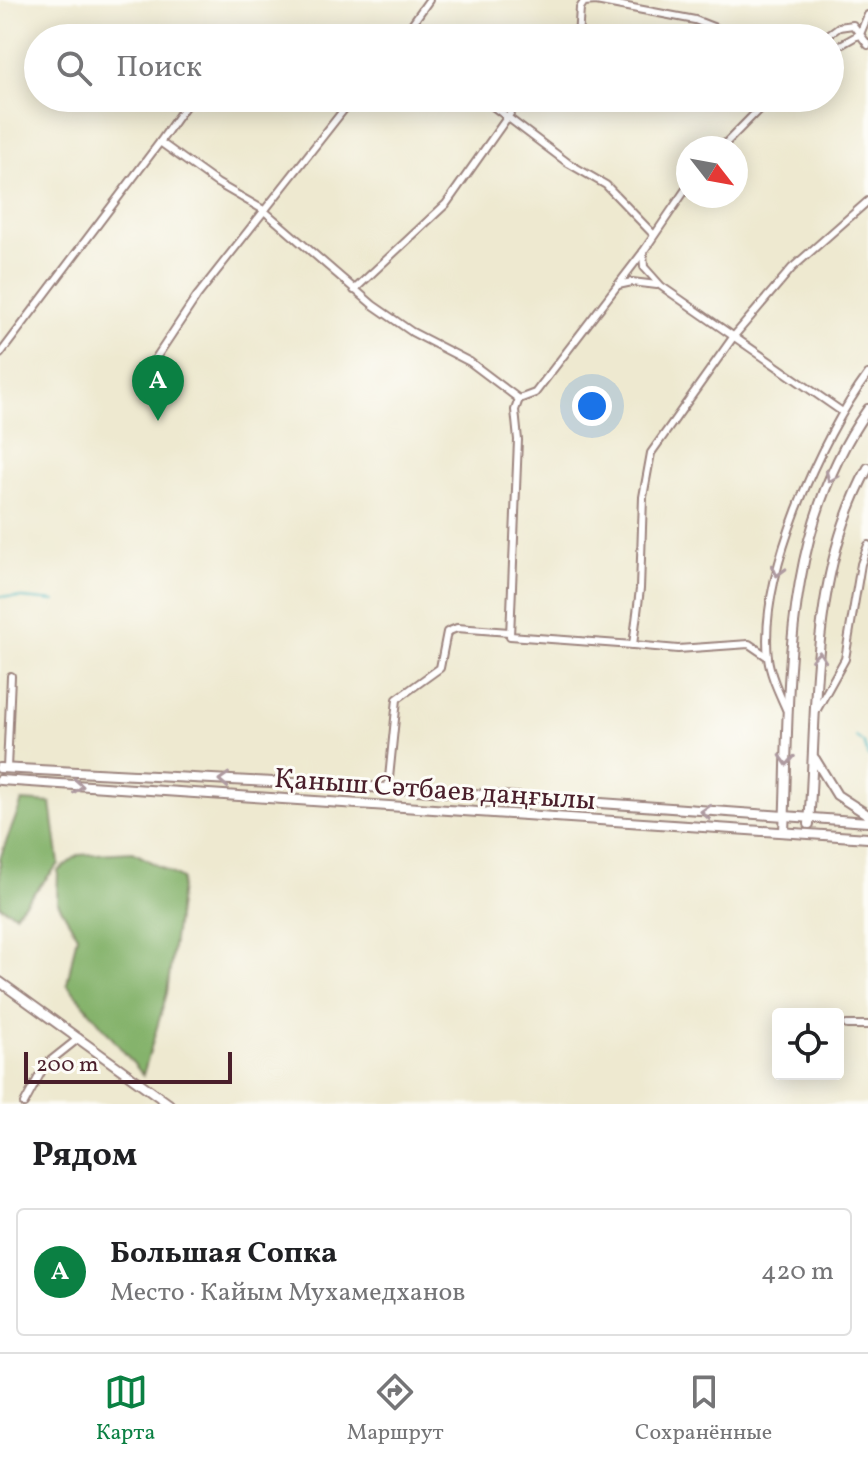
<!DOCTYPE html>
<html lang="ru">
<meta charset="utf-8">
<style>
body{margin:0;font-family:Vollkorn,serif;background:#f6f6f6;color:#202124}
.controls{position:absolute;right:24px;bottom:24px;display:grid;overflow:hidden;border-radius:8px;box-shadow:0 4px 20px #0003}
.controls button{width:72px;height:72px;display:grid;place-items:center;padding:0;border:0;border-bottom:2px solid #e0e0e0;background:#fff;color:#202124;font:40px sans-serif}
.compass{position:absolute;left:676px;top:136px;width:72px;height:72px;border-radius:50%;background:#fff;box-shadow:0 4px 20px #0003;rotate:121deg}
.scale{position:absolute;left:24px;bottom:20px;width:208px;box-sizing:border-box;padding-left:8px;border:4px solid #4a1f2b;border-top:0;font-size:22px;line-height:28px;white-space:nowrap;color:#4a1f2b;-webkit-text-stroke:6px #fdfcf7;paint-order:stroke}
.you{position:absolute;left:592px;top:406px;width:28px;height:28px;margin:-20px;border:6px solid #fff;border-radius:50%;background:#1a73e8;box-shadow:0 0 0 12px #1a73e833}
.badge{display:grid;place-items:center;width:52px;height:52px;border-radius:50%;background:#0b8043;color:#fff;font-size:26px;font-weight:700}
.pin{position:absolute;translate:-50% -66px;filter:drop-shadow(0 2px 4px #0008)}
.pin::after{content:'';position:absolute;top:42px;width:28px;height:24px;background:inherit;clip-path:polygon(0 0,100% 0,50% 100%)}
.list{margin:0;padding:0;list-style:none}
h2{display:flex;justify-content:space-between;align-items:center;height:104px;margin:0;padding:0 32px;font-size:34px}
h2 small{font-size:26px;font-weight:400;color:#757577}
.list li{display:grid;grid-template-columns:52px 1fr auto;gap:24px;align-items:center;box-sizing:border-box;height:128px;margin:0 16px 16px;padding:0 16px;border:2px solid #e0e0e0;border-radius:8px}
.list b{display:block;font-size:30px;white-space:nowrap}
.list p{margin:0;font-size:26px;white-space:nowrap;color:#757577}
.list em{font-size:26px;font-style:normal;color:#757577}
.icon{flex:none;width:44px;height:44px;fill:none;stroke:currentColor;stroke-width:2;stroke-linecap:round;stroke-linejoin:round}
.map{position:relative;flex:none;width:868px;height:1104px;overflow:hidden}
.search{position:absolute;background:#fff;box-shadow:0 4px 20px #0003;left:24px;right:24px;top:24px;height:88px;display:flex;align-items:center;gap:20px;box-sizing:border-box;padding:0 28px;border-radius:44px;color:#757577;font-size:30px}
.sheet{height:248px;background:#fff}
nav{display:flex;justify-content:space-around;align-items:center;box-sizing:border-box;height:112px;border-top:2px solid #e0e0e0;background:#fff;font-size:22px;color:#757577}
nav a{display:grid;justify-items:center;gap:4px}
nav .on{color:#0b8043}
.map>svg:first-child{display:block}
.forest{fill:#85b36c;stroke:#68694c;stroke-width:2}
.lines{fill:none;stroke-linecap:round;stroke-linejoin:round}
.stream{stroke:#42b2bc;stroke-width:2}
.street-casing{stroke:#9c847e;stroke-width:10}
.secondary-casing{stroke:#9c847e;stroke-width:12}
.street{stroke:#fff;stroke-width:6}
.secondary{stroke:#fff;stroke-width:8}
.oneway{stroke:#ae9aa0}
.labels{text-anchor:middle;stroke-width:6;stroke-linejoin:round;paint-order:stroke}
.street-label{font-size:28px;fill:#4a1f2b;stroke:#fdfcf7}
</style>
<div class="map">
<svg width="868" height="1104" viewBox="0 0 868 1104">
<rect width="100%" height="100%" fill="#fdfcf7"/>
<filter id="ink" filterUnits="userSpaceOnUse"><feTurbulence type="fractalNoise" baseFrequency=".0125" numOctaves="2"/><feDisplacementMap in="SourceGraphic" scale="16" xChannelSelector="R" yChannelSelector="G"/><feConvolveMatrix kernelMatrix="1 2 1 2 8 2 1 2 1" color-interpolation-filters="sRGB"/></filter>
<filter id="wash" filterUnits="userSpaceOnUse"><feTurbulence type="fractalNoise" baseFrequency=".006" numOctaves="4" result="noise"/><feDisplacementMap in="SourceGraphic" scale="32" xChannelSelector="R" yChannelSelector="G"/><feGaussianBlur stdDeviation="1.8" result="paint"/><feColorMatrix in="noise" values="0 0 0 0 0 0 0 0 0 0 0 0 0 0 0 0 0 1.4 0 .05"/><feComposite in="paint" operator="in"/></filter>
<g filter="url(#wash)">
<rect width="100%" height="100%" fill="#eee9d0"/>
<g class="forest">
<path d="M22,801L51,803L59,864L15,914L0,906V858Z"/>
<path d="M133,852L182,879L167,993L143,1075L67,984L77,935L57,901L58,871L78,855Z"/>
</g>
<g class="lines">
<g class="stream">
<path d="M0,596L55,601"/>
<path d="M856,737L864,743L868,757"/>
</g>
</g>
</g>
<g filter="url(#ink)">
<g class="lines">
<g class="street-casing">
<g id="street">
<path d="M402,38L429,0"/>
<path d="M578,38L580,8L584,2L596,1L695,20L718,29V38"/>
<path d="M824,38L839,27L853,25L868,45"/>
<path d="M830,51L860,34L868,15"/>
<path d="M482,98L568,163L606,185L654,235"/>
<path d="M160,142L191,98"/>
<path d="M721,148L770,98"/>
<path d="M643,252L644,267L661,286L841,411"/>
<path d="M618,285L632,282L657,285"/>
<path d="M354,290L446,204L521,98"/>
<path d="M0,354L160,142L217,183L262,209L373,305L412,332L470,362L519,399"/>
<path d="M136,388L197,296L353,98"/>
<path d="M633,645L510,636L518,440L515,410L519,399L535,393L643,252L688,186"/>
<path d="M768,657L749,644L678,649L633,645L640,589L643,497L651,453L734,336L792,268L868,201"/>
<path d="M786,709C779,693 770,675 768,658C759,575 820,439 868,374"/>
<path d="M815,713L845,659L861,564L868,545"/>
<path d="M7,768L11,676"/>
<path d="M388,788L397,699L440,668L447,632L457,628L509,632"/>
<path d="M847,1025H868"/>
<path d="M24,1104L45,1065L79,1038"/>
</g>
</g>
<g class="secondary-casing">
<g id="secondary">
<path d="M815,759L837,795L868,815"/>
<path d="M0,768L388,788L868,822"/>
<path d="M0,780L868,838"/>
<path d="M809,824C818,705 809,576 868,468"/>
<path d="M784,832C790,688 780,533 868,409"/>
<path d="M0,982L169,1104"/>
</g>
</g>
<use href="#street" class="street"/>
<use href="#secondary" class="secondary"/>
</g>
<defs><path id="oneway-chevron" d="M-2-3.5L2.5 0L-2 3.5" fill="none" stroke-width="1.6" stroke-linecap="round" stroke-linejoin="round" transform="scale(2)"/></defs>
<g class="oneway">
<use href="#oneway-chevron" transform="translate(831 477) rotate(114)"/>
<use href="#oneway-chevron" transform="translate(778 571) rotate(105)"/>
<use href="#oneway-chevron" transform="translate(819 657) rotate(-85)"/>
<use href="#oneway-chevron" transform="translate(787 760) rotate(93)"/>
<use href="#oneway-chevron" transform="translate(224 780) rotate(-177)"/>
<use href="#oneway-chevron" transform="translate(78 786) rotate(4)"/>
<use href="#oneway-chevron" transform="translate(706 812) rotate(-176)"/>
</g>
</g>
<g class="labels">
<g class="street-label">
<text transform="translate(435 788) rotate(4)" y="10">Қаныш Сәтбаев даңғылы</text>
</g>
</g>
</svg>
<div class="controls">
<button><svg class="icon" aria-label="locate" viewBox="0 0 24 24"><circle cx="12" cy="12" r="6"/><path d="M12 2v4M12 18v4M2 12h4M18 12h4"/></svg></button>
</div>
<svg class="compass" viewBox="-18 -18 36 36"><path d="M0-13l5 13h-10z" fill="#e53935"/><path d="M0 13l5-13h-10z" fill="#757577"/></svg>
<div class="scale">200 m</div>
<div class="you"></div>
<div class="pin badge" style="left:158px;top:421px">A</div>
<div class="search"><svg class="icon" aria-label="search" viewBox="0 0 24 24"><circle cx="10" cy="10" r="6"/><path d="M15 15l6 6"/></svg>Поиск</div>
</div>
<section class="sheet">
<h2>Рядом<small></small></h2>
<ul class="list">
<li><span class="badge">A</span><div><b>Большая Сопка</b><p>Место · Кайым Мухамедханов</p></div><em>420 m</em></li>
</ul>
</section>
<nav>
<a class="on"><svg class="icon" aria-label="map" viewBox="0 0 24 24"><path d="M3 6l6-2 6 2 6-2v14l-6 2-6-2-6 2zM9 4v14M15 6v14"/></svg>Карта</a>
<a><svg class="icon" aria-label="directions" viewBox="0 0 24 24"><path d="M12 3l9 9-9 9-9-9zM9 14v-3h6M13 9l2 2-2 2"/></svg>Маршрут</a>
<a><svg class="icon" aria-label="saved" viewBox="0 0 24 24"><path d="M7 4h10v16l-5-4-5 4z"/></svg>Сохранённые</a>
</nav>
